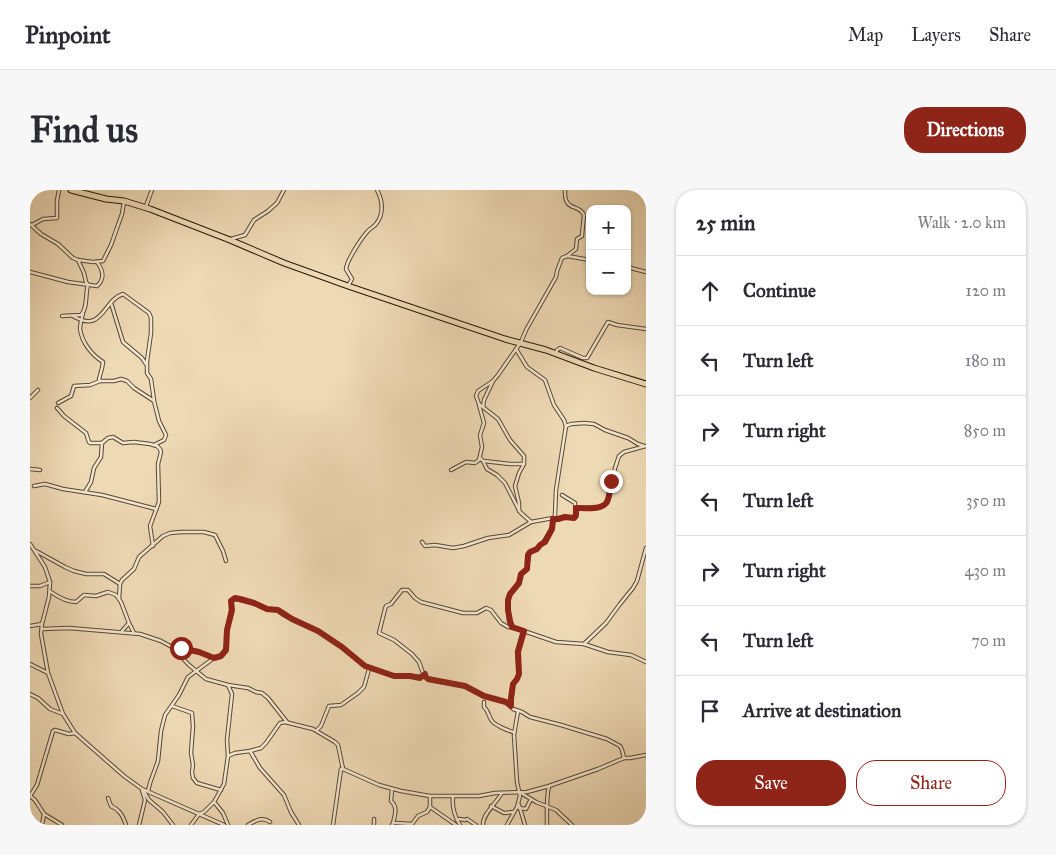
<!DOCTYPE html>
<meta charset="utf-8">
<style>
body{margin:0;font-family:"IM FELL Great Primer",serif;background:#f7f7f7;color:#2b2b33}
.controls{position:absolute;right:15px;top:15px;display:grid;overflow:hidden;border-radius:10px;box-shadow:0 1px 4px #0004}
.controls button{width:45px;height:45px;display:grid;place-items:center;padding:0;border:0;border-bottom:1px solid #e1e1e2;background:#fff;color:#2b2b33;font:25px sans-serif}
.stop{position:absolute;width:15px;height:15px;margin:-11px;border:4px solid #8f2418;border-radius:50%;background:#fff}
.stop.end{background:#8f2418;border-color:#fff;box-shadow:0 1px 5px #0008}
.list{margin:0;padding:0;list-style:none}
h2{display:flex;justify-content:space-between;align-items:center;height:65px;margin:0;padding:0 20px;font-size:21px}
h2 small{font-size:16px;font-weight:400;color:#7c7c81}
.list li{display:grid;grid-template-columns:32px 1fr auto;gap:15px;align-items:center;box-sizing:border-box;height:70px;padding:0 20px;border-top:1px solid #e1e1e2}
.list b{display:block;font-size:19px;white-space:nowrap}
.list em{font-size:16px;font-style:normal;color:#7c7c81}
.actions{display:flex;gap:10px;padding:15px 20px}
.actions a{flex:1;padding:11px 0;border:1px solid #8f2418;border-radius:20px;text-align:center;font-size:18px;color:#8f2418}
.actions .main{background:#8f2418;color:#fff}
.icon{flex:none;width:28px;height:28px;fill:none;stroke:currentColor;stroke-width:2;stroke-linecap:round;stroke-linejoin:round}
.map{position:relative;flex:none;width:616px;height:635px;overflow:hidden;border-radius:20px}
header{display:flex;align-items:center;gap:30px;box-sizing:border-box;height:70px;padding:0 25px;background:#fff;border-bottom:1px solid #e1e1e2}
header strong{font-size:24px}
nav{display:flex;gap:28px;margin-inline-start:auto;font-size:18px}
.intro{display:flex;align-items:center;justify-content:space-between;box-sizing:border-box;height:120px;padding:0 30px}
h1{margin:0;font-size:35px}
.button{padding:12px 22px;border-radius:20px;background:#8f2418;color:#fff;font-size:18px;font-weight:700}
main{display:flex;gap:30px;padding:0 30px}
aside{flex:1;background:#fff;border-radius:20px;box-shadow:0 1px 4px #0004}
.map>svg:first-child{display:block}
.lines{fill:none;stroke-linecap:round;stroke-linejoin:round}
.minor-casing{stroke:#564834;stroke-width:4.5}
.highway-casing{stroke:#231709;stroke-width:7}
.minor{stroke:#f4e6cf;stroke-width:2.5}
.highway{stroke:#eed9b5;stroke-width:5}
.route{stroke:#8f2418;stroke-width:6}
</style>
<header>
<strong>Pinpoint</strong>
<nav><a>Map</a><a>Layers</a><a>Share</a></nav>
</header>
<div class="intro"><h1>Find us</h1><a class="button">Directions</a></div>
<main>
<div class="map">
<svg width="616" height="635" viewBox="0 0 616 635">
<rect width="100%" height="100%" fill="#eed9b5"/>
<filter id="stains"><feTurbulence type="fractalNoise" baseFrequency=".004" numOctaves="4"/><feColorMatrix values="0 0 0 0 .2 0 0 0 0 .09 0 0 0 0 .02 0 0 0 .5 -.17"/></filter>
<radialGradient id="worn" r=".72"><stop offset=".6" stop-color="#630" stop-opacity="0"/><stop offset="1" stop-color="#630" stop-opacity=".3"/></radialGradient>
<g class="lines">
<g class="minor-casing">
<g id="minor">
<path d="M535,0C534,23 549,13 554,25C554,27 552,43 552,46L547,49L546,59L537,66"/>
<path d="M116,16L122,0"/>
<path d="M0,34L11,44L28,54L43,68L48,70L63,72L73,71L81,55L92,24L94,12"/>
<path d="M2,35L13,29L27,28V11L29,0"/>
<path d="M201,49L215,45L224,30L238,21L247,13L254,0"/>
<path d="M597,77L616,82"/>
<path d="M0,82L38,92L67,96C75,89 73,80 67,72"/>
<path d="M318,96L322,89L316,79C317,70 331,49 337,42C340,38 344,37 346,34C354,24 353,11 347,0"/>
<path d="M81,113L93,152L112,168L116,174"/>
<path d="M53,123C52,128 50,134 50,139C52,153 62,165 73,172L72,178L69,189L70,191"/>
<path d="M32,126L51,125C58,118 55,104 58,95L56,92L54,83L48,70"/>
<path d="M43,126C73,144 73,110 93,104L119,123L121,128V143L117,171V183L121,189L124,210"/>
<path d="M526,163L527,160L530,158L553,168H557L578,132L587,135L616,139"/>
<path d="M0,208L8,200"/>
<path d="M28,213L41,206L44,196L60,195L70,191H84L91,189L97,191L104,198L124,211L129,231L136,245L134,250L124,255"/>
<path d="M453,217L454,210L463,191"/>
<path d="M27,218L34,226L56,243L59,252L60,253H72L78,248L83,247L93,253L104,252L120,254L127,256L130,259L131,262L128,274L129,312L120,336L123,356"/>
<path d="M536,236L541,234L554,233L564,234L575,240L598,248L608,254L614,256"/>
<path d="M450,268L452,270L454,271L480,274H494"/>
<path d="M453,271L457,279L467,285L475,293L490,322L501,332"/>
<path d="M0,279L10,280"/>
<path d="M421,280L436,272L445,273L449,270L452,257L450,245L454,233L449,215"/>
<path d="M4,296L15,294L33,299L72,305L126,319"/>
<path d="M55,302L61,292L64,278L71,267L72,253"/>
<path d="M546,318H568L575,314L578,309L585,278L589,266L594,262L616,256"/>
<path d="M489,321V313L485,296L489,283L494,274V266L480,250L468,229L449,214L446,206L448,201L463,191L468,185L491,152L496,140L526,87L527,81L532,68L537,66L560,70"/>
<path d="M523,329H528L535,327L544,328L546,327L545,313L532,305"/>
<path d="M392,352L395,356L405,355L423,358L434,356L458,348L479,345L501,332L523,328"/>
<path d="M0,354L15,377L20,392L19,407L12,434L11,444L18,483L33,524L45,543L94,586L112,599L194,635"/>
<path d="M6,361L35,377L44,381L56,384H74L90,394"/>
<path d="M0,396H10L20,392"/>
<path d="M21,402C28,407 37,412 46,412L54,405L66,406L78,402L86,405L91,412L99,433L104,443"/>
<path d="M89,409L90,394L92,390L104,379L109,367L133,346L140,343L152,342H174L185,345L193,361L196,371"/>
<path d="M0,436L12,434"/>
<path d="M482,437L479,431L478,420V410L480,404L489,393L491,384L497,379L499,364L502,361L507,359L510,355L513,353L522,338L525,325L526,300L536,236L534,230L524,215L515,190L497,177L486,159"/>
<path d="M12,439L39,438L110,444L131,451L142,457L159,475L176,489L198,495L202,504L197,550L198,566L194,594L184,612L174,622L169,624L161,635"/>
<path d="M92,441L99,433"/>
<path d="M554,454L576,433L590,414L603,398L607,391L616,358"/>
<path d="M142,457L169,462L184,468L191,466L194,462L196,457L197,440L201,421V411L203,409H206L224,413L237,419L247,420L252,424L263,430L288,441L312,457L335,476L364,486H380L390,487L394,485"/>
<path d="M0,474L18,483"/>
<path d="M198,495L218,498L226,502L232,503L238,508L257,532"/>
<path d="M0,504L8,508L20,519L33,524"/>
<path d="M454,512V517C459,521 458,526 462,531C465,535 478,541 484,542"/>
<path d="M481,515L483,495L487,489L489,484L487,462L493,441"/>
<path d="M142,516L162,523L163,536L161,563L163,575L162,582L163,588L167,593L191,600"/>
<path d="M287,540L291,536L299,516L311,515L328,503L334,497L339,479"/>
<path d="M220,561L230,578L254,605L261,622L269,635"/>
<path d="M198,566L205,563L220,561L231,558L236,553L250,533L255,532L283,539L305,552L308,555L313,579"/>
<path d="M594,568H600L616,565"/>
<path d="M362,599L361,611C368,617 365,625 363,633"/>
<path d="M113,600L119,610L133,622L143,635"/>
<path d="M118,601L120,593L128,571L131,541L135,525L149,505L158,487L184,468"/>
<path d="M491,603L506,612L526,620L542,635"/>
<path d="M0,606L7,595L23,541L25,540L39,544L45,543"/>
<path d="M0,606L5,610L14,624L32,635"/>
<path d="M400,606V617L426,635"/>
<path d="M423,607C422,616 425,627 430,635"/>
<path d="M78,608L81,616C90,620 93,626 96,635"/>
<path d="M185,613L193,623L198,635"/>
<path d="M489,615L495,635"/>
<path d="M461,616L474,623L484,622"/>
<path d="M489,618L496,619L501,609"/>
<path d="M427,630L430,629L435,630L437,629L446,635"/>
<path d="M12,635L14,624"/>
<path d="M109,635L115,610L112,600"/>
<path d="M218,635C225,631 232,626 240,632"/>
<path d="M303,635L311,579H313L349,595L371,601L400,606H449L465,603L497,602L519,596L568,579L594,568L592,560L590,556L577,549L531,535L500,527L492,522L483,519L476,512L454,506L435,496L406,491L398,489L395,486V484L393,483L389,472L382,464L364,450L349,443L355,419L356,416L361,414L372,400H378L385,408L391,412L433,423H447L456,418L461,420L471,433L478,437L488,439L526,452L554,454L578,462L601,465L616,472"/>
<path d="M344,635V629"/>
<path d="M362,635L363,633H366L382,634L388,626L397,622L400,617"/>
<path d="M453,635C452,625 467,612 472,603"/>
<path d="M477,635L487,617L490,606L487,592L484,545L488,521"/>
<path d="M517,635C517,621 516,609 519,596"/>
</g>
</g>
<g class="highway-casing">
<path id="highway" d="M41,0L76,9L94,11L120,19L200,50L254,73L318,96L475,149L516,160L564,178L616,194"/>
</g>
<use href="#minor" class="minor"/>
<use href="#highway" class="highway"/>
</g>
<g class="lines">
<path class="route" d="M151,458L169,462L184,468L191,466L196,460L197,440L202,420L201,411L205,408L210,409L224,413L237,419L248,420L262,429L288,441L312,457L335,476L364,486H380L390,488L395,484V486L398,489L435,496L454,506L476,512L481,516V508L483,494L487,489L489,484L488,462L494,441L482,437L480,431L478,420V410L480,404L489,393L491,384L497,379L498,365L500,362L507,359L510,355L515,352L522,339L523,329H528L535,327L544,328L546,325V318C554,318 573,320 577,312C580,306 580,298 581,291"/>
</g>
<rect width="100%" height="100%" filter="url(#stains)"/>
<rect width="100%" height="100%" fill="url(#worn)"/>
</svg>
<div class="controls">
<button>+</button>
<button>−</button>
</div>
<div class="stop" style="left:151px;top:458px"></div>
<div class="stop end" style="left:581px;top:291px"></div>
</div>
<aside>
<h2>25 min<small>Walk · 2.0 km</small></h2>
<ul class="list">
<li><svg class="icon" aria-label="ahead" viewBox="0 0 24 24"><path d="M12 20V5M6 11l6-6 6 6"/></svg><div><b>Continue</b></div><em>120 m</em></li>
<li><svg class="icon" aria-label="left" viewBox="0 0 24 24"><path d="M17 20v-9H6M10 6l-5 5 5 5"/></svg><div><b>Turn left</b></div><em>180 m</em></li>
<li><svg class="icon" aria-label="right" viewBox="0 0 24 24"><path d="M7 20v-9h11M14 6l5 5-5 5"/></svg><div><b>Turn right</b></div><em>850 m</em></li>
<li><svg class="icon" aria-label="left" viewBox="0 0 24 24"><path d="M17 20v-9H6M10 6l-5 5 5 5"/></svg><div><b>Turn left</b></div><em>350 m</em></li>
<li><svg class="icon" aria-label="right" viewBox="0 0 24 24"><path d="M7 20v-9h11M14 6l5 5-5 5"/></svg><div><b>Turn right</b></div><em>430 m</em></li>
<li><svg class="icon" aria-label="left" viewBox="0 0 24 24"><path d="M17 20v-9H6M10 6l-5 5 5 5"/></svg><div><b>Turn left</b></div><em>70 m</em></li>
<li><svg class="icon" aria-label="arrive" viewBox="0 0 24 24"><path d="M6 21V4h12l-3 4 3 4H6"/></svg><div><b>Arrive at destination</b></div></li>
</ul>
<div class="actions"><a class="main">Save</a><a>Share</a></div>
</aside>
</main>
